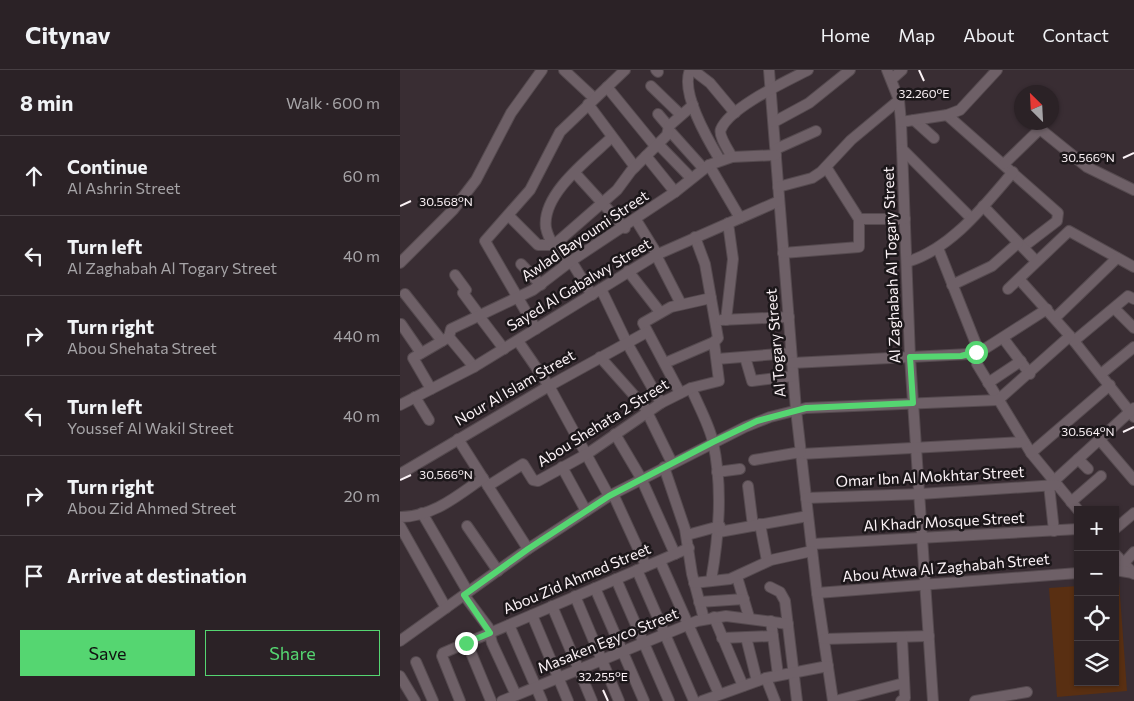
<!DOCTYPE html>
<meta charset="utf-8">
<style>
body{margin:0;font-family:Commissioner,sans-serif;background:#332a2e;color:#f1f3f6}
.controls{position:absolute;right:15px;bottom:15px;display:grid;overflow:hidden;border-radius:0px;box-shadow:0 1px 4px #0004}
.controls button{width:45px;height:45px;display:grid;place-items:center;padding:0;border:0;border-bottom:1px solid #473f43;background:#2b2226;color:#f1f3f6;font:25px sans-serif}
.compass{position:absolute;left:614px;top:15px;width:45px;height:45px;border-radius:50%;background:#2b2226;box-shadow:0 1px 4px #0004;rotate:336deg}
.stop{position:absolute;width:15px;height:15px;margin:-11px;border:4px solid #55d671;border-radius:50%;background:#fff}
.stop.end{background:#55d671;border-color:#fff;box-shadow:0 1px 5px #0008}
.list{margin:0;padding:0;list-style:none}
h2{display:flex;justify-content:space-between;align-items:center;height:65px;margin:0;padding:0 20px;font-size:21px}
h2 small{font-size:16px;font-weight:400;color:#a6a4a7}
.list li{display:grid;grid-template-columns:32px 1fr auto;gap:15px;align-items:center;box-sizing:border-box;height:80px;padding:0 20px;border-top:1px solid #473f43}
.list b{display:block;font-size:19px;white-space:nowrap}
.list p{margin:0;font-size:16px;white-space:nowrap;color:#a6a4a7}
.list em{font-size:16px;font-style:normal;color:#a6a4a7}
.actions{display:flex;gap:10px;padding:15px 20px}
.actions a{flex:1;padding:11px 0;border:1px solid #55d671;border-radius:0px;text-align:center;font-size:18px;color:#55d671}
.actions .main{background:#55d671;color:#111}
.icon{flex:none;width:28px;height:28px;fill:none;stroke:currentColor;stroke-width:2;stroke-linecap:round;stroke-linejoin:round}
.map{position:relative;flex:none;width:734px;height:631px;overflow:hidden}
header{display:flex;align-items:center;gap:30px;box-sizing:border-box;height:70px;padding:0 25px;background:#2b2226;border-bottom:1px solid #473f43}
header strong{font-size:24px}
nav{display:flex;gap:28px;margin-inline-start:auto;font-size:18px}
main{display:flex}
aside{flex:1;background:#2b2226}
.map>svg:first-child{display:block}
.green{fill:#592f12}
.lines{fill:none;stroke-linecap:round;stroke-linejoin:round}
.minor-casing{stroke:#554a4f;stroke-width:12}
.minor{stroke:#6e6067;stroke-width:10}
.route{stroke:#55d671;stroke-width:6}
.ticks{fill:none;stroke:#fbf2f6;stroke-width:2}
.labels{text-anchor:middle;stroke-width:5;stroke-linejoin:round;paint-order:stroke}
.street-label{font-size:15px;fill:#fbf2f6;stroke:#1c171a}
.ticks-label{font-size:12px;text-anchor:middle;fill:#fbf2f6;stroke:#1c171a;stroke-width:5;stroke-linejoin:round;paint-order:stroke}
</style>
<header>
<strong>Citynav</strong>
<nav><a>Home</a><a>Map</a><a>About</a><a>Contact</a></nav>
</header>
<main>
<aside>
<h2>8 min<small>Walk · 600 m</small></h2>
<ul class="list">
<li><svg class="icon" aria-label="ahead" viewBox="0 0 24 24"><path d="M12 20V5M6 11l6-6 6 6"/></svg><div><b>Continue</b><p>Al Ashrin Street</p></div><em>60 m</em></li>
<li><svg class="icon" aria-label="left" viewBox="0 0 24 24"><path d="M17 20v-9H6M10 6l-5 5 5 5"/></svg><div><b>Turn left</b><p>Al Zaghabah Al Togary Street</p></div><em>40 m</em></li>
<li><svg class="icon" aria-label="right" viewBox="0 0 24 24"><path d="M7 20v-9h11M14 6l5 5-5 5"/></svg><div><b>Turn right</b><p>Abou Shehata Street</p></div><em>440 m</em></li>
<li><svg class="icon" aria-label="left" viewBox="0 0 24 24"><path d="M17 20v-9H6M10 6l-5 5 5 5"/></svg><div><b>Turn left</b><p>Youssef Al Wakil Street</p></div><em>40 m</em></li>
<li><svg class="icon" aria-label="right" viewBox="0 0 24 24"><path d="M7 20v-9h11M14 6l5 5-5 5"/></svg><div><b>Turn right</b><p>Abou Zid Ahmed Street</p></div><em>20 m</em></li>
<li><svg class="icon" aria-label="arrive" viewBox="0 0 24 24"><path d="M6 21V4h12l-3 4 3 4H6"/></svg><div><b>Arrive at destination</b></div></li>
</ul>
<div class="actions"><a class="main">Save</a><a>Share</a></div>
</aside>
<div class="map">
<svg width="734" height="631" viewBox="0 0 734 631">
<rect width="100%" height="100%" fill="#392d33"/>
<path class="green" d="M719,512L727,621L657,627L649,518L678,516V612H715V513Z"/>
<g class="lines">
<g class="minor-casing">
<g id="minor">
<path d="M164,0L194,28"/>
<path d="M256,0L258,2"/>
<path d="M290,0C280,23 308,70 320,90"/>
<path d="M293,0L310,13L335,43"/>
<path d="M369,0L396,340L417,523L433,631"/>
<path d="M487,0L499,30L501,52L510,287L533,631"/>
<path d="M492,9L502,0"/>
<path d="M251,16L281,45"/>
<path d="M207,17L256,77"/>
<path d="M188,34L235,97"/>
<path d="M258,44L269,57"/>
<path d="M547,45L658,143L657,151L623,177"/>
<path d="M514,50L534,68"/>
<path d="M374,52L409,33L450,0"/>
<path d="M501,52L547,45L560,40L597,0"/>
<path d="M269,60L303,98"/>
<path d="M258,74L291,108"/>
<path d="M376,79L416,61"/>
<path d="M502,79L571,148"/>
<path d="M246,86L275,122"/>
<path d="M332,87C329,81 318,65 321,59C330,37 387,11 408,0"/>
<path d="M604,94L640,59L687,97L734,120"/>
<path d="M309,95L340,148"/>
<path d="M426,97L459,149H505"/>
<path d="M175,103L225,158"/>
<path d="M378,117L412,108L421,102L451,70L499,30"/>
<path d="M583,136L636,191"/>
<path d="M109,146L138,175H154L217,120L231,101L267,65L269,56L293,35"/>
<path d="M236,150L257,184"/>
<path d="M295,167L305,194L318,268L314,272"/>
<path d="M538,178L576,274L577,294L631,383L678,440"/>
<path d="M383,183L459,177V149"/>
<path d="M256,185L281,234"/>
<path d="M171,191L192,225"/>
<path d="M507,192C551,179 584,136 613,102"/>
<path d="M0,193L53,140L76,110L111,43L142,0"/>
<path d="M121,194L141,215"/>
<path d="M168,194C159,183 149,172 146,158C141,124 190,88 212,67"/>
<path d="M228,201L260,242"/>
<path d="M55,205L66,220L63,223L80,246"/>
<path d="M619,209L670,266L734,347"/>
<path d="M552,215L592,196L618,173"/>
<path d="M201,219L227,273L261,333"/>
<path d="M608,219L669,161L734,197"/>
<path d="M5,224L42,271"/>
<path d="M715,239L734,258"/>
<path d="M79,246L104,279"/>
<path d="M655,248L717,188"/>
<path d="M321,250L389,247"/>
<path d="M326,250L333,189L328,153"/>
<path d="M1,254L21,283"/>
<path d="M136,259L85,171L130,120L160,62L225,0"/>
<path d="M603,268L630,304"/>
<path d="M118,271L149,316L209,426"/>
<path d="M674,271L728,226L734,229"/>
<path d="M200,287L248,341"/>
<path d="M345,287L352,311L393,306"/>
<path d="M317,289L391,283"/>
<path d="M265,293L314,272"/>
<path d="M392,293L569,284L586,278L647,239"/>
<path d="M74,297L49,267L51,259L133,220L171,191L275,122L309,95L332,87L376,85"/>
<path d="M701,304L734,277"/>
<path d="M588,313L621,291"/>
<path d="M291,318C298,335 309,354 313,372C323,418 319,465 311,511"/>
<path d="M31,319L13,288L49,267"/>
<path d="M280,323L243,253L271,237L311,228"/>
<path d="M15,327L29,350"/>
<path d="M0,335L74,297L256,185L379,131"/>
<path d="M247,342L272,393"/>
<path d="M215,364L241,408L275,484"/>
<path d="M58,369L128,479"/>
<path d="M699,369L734,410"/>
<path d="M631,383L710,315"/>
<path d="M401,384L624,372"/>
<path d="M678,389L688,399"/>
<path d="M354,390L401,382"/>
<path d="M162,397L186,441"/>
<path d="M264,397L285,459L292,504L304,549"/>
<path d="M317,402L340,399"/>
<path d="M0,404L149,316L247,262"/>
<path d="M654,411L734,338"/>
<path d="M649,415L654,461"/>
<path d="M88,416L123,394L133,410L138,411L187,384L261,333L291,318L319,311L314,272"/>
<path d="M348,416L353,456"/>
<path d="M213,424L246,496"/>
<path d="M406,428L520,424L656,415"/>
<path d="M671,432L701,406"/>
<path d="M22,443L68,522"/>
<path d="M0,447C33,447 57,426 83,408"/>
<path d="M360,454L367,491"/>
<path d="M0,456L46,538"/>
<path d="M67,456L98,501"/>
<path d="M715,459L734,443"/>
<path d="M319,462L408,446"/>
<path d="M287,465L320,456"/>
<path d="M412,474L678,459"/>
<path d="M715,484L734,504"/>
<path d="M260,491L319,624"/>
<path d="M724,493L734,482"/>
<path d="M237,500L294,631"/>
<path d="M715,500L733,503"/>
<path d="M337,507L349,547"/>
<path d="M216,509L269,631"/>
<path d="M294,513L330,509L371,490L412,481"/>
<path d="M370,517L380,522L385,531L397,631"/>
<path d="M195,518L244,631"/>
<path d="M417,523L678,503"/>
<path d="M64,525L88,557L92,573L116,625"/>
<path d="M175,526L219,631"/>
<path d="M299,532L344,529"/>
<path d="M152,536L192,631"/>
<path d="M132,545L168,631"/>
<path d="M314,547L343,616"/>
<path d="M371,551L378,605"/>
<path d="M109,555L142,631"/>
<path d="M346,567L357,611"/>
<path d="M322,568L373,566"/>
<path d="M424,569L529,566"/>
<path d="M0,571L128,479L209,426L345,357L370,347L406,338L598,330L670,266"/>
<path d="M67,573L91,631"/>
<path d="M16,592L33,631"/>
<path d="M0,606L15,631"/>
<path d="M366,608L375,631"/>
<path d="M60,631L42,586L43,583L289,478"/>
<path d="M102,631L297,551L326,546L388,554"/>
<path d="M302,631L366,608L428,596"/>
<path d="M435,631L504,613"/>
<path d="M501,631L505,628L502,567"/>
<path d="M575,631L627,622"/>
</g>
</g>
<use href="#minor" class="minor"/>
</g>
<g class="lines">
<path class="route" d="M66,573L90,563L64,525L128,479L209,426L313,372L357,351L406,338L513,333L510,287L561,286L576,282"/>
</g>
<path class="ticks" d="M519,0L524,11M723,88L734,83M0,136L11,131M723,362L734,357M0,410L11,405M203,620L208,631"/>
<g class="labels">
<g class="street-label">
<text transform="translate(185 166) rotate(-34)" y="5">Awlad Bayoumi Street</text>
<text transform="translate(492 195) rotate(-92)" y="5">Al Zaghabah Al Togary Street</text>
<text transform="translate(179 215) rotate(-31)" y="5">Sayed Al Gabalwy Street</text>
<text transform="translate(376 273) rotate(-95)" y="5">Al Togary Street</text>
<text transform="translate(115 318) rotate(-30)" y="5">Nour Al Islam Street</text>
<text transform="translate(203 353) rotate(-32)" y="5">Abou Shehata 2 Street</text>
<text transform="translate(530 407) rotate(-3)" y="5">Omar Ibn Al Mokhtar Street</text>
<text transform="translate(544 452) rotate(-3)" y="5">Al Khadr Mosque Street</text>
<text transform="translate(546 498) rotate(-5)" y="5">Abou Atwa Al Zaghabah Street</text>
<text transform="translate(177 509) rotate(-23)" y="5">Abou Zid Ahmed Street</text>
<text transform="translate(208 571) rotate(-22)" y="5">Masaken Egyco Street</text>
</g>
</g>
<g class="ticks-label">
<text x="524" y="28">32.260°E</text>
<text x="688" y="92">30.566°N</text>
<text x="46" y="136">30.568°N</text>
<text x="688" y="366">30.564°N</text>
<text x="46" y="409">30.566°N</text>
<text x="203" y="611">32.255°E</text>
</g>
</svg>
<div class="controls">
<button>+</button>
<button>−</button>
<button><svg class="icon" aria-label="locate" viewBox="0 0 24 24"><circle cx="12" cy="12" r="6"/><path d="M12 2v4M12 18v4M2 12h4M18 12h4"/></svg></button>
<button><svg class="icon" aria-label="layers" viewBox="0 0 24 24"><path d="M12 4l9 5-9 5-9-5zM3 14l9 5 9-5"/></svg></button>
</div>
<svg class="compass" viewBox="-18 -18 36 36"><path d="M0-13l5 13h-10z" fill="#e53935"/><path d="M0 13l5-13h-10z" fill="#a6a4a7"/></svg>
<div class="stop" style="left:576px;top:282px"></div>
<div class="stop end" style="left:66px;top:573px"></div>
</div>
</main>
